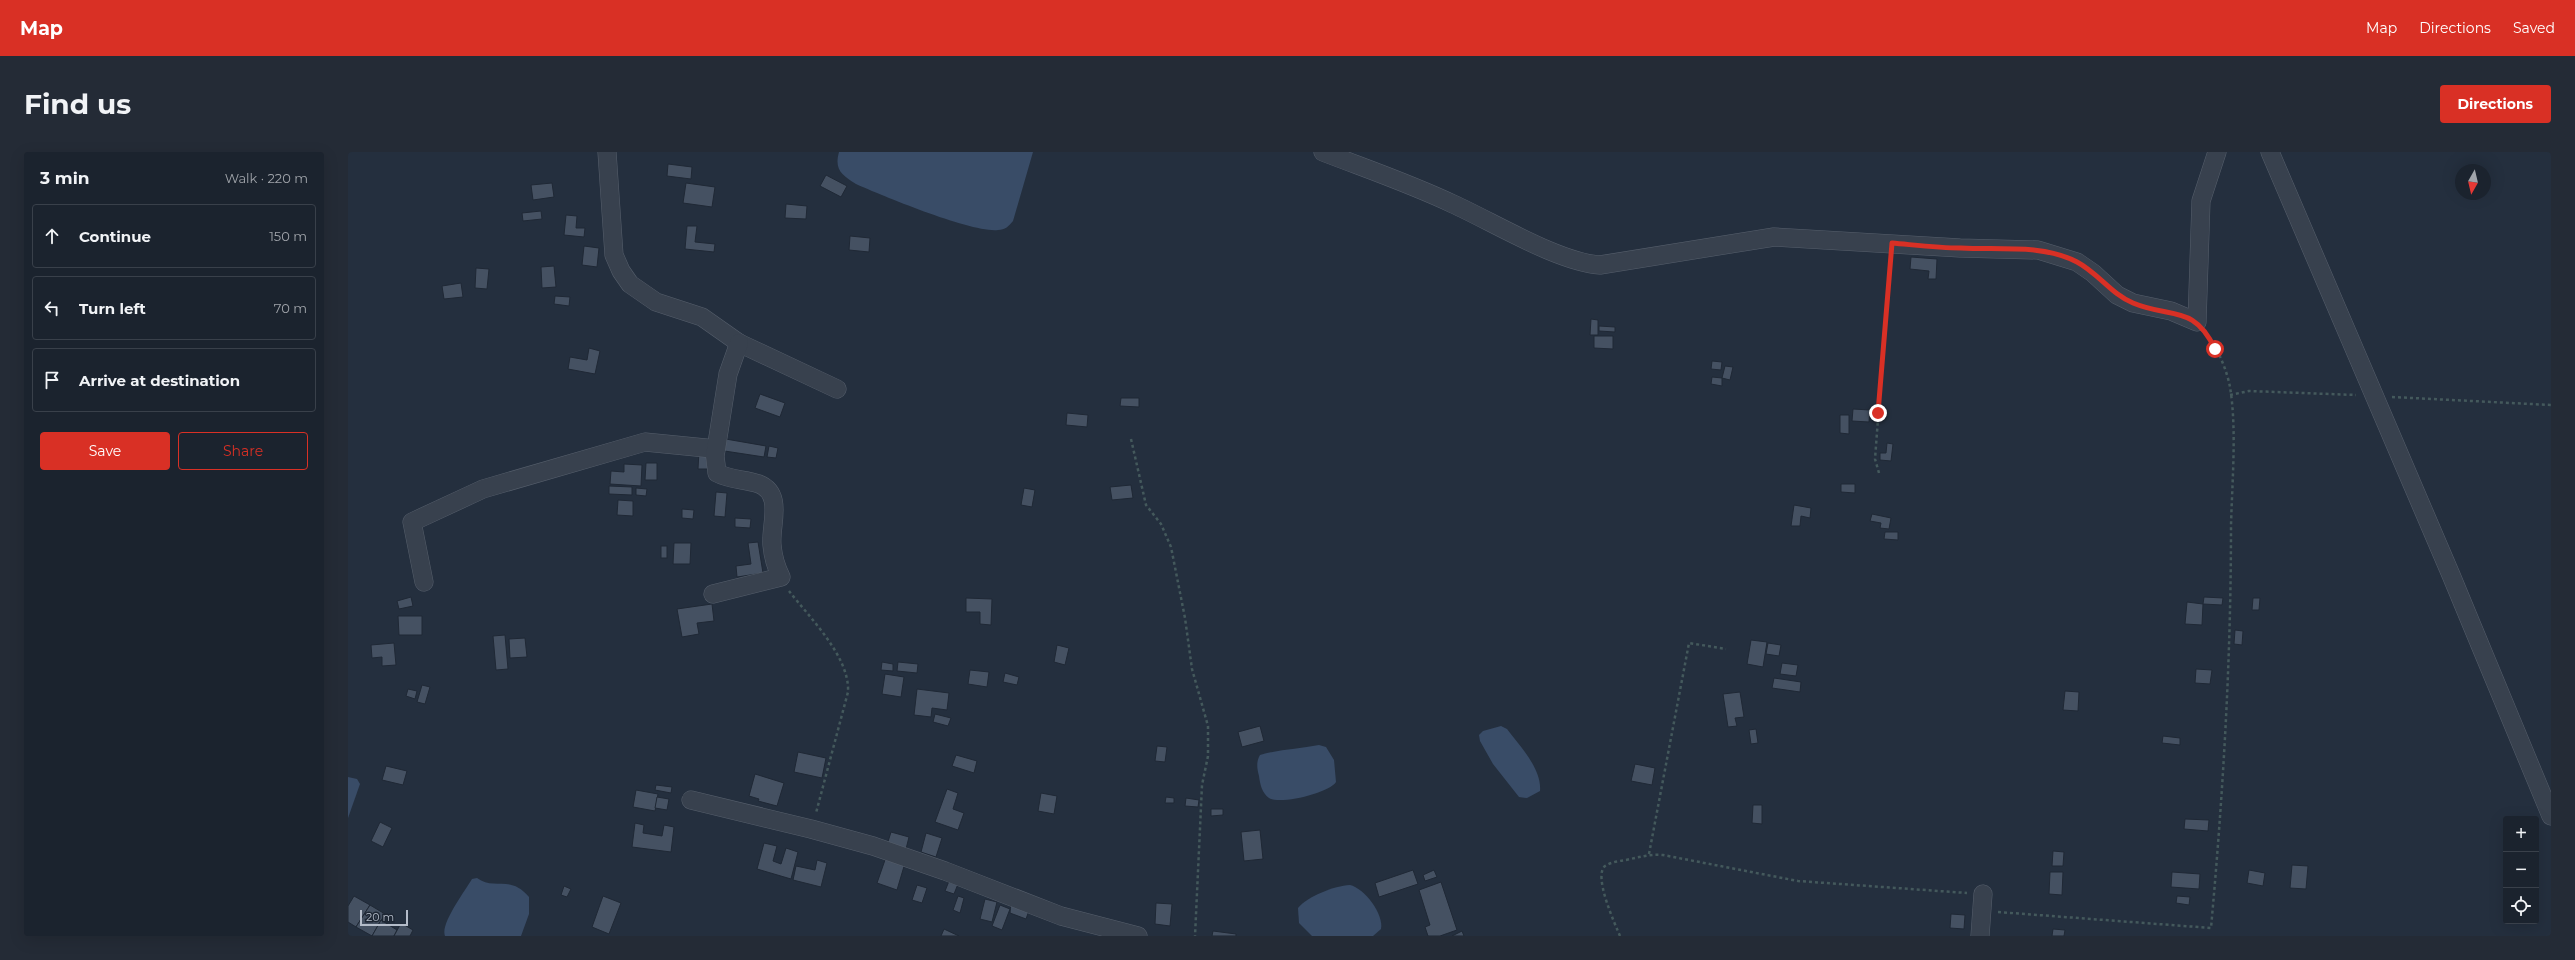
<!DOCTYPE html>
<meta charset="utf-8">
<style>
body{margin:0;font-family:Montserrat,sans-serif;background:#242b36;color:#f1f3f6}
.controls{position:absolute;right:12px;bottom:12px;display:grid;overflow:hidden;border-radius:4px;box-shadow:0 4px 16px #0002}
.controls button{width:36px;height:36px;display:grid;place-items:center;padding:0;border:0;border-bottom:1px solid #39404a;background:#1b232e;color:#f1f3f6;font:20px sans-serif}
.compass{position:absolute;left:2107px;top:12px;width:36px;height:36px;border-radius:50%;background:#1b232e;box-shadow:0 4px 16px #0002;rotate:188deg}
.scale{position:absolute;left:12px;bottom:10px;width:48px;box-sizing:border-box;padding-left:4px;border:2px solid #b4bcc9;border-top:0;font-size:11px;line-height:14px;white-space:nowrap;color:#b4bcc9;-webkit-text-stroke:3px #1d2633;paint-order:stroke}
.stop{position:absolute;width:12px;height:12px;margin:-9px;border:3px solid #d93025;border-radius:50%;background:#fff}
.stop.end{background:#d93025;border-color:#fff;box-shadow:0 1px 4px #0008}
.list{margin:0;padding:0;list-style:none}
h2{display:flex;justify-content:space-between;align-items:center;height:52px;margin:0;padding:0 16px;font-size:17px}
h2 small{font-size:13px;font-weight:400;color:#a0a4aa}
.list li{display:grid;grid-template-columns:26px 1fr auto;gap:12px;align-items:center;box-sizing:border-box;height:64px;margin:0 8px 8px;padding:0 8px;border:1px solid #39404a;border-radius:4px}
.list b{display:block;font-size:15px;white-space:nowrap}
.list em{font-size:13px;font-style:normal;color:#a0a4aa}
.actions{display:flex;gap:8px;padding:12px 16px}
.actions a{flex:1;padding:9px 0;border:1px solid #d93025;border-radius:4px;text-align:center;font-size:14px;color:#d93025}
.actions .main{background:#d93025;color:#fff}
.icon{flex:none;width:22px;height:22px;fill:none;stroke:currentColor;stroke-width:2;stroke-linecap:round;stroke-linejoin:round}
.map{position:relative;flex:none;width:2203px;height:784px;overflow:hidden;border-radius:4px}
header{display:flex;align-items:center;gap:24px;box-sizing:border-box;height:56px;padding:0 20px;background:#d93025;color:#fff}
header strong{font-size:19px}
nav{display:flex;gap:22px;margin-inline-start:auto;font-size:14px}
.intro{display:flex;align-items:center;justify-content:space-between;box-sizing:border-box;height:96px;padding:0 24px}
h1{margin:0;font-size:28px}
.button{padding:10px 18px;border-radius:4px;background:#d93025;color:#fff;font-size:14px;font-weight:700}
main{display:flex;gap:24px;padding:0 24px}
aside{flex:1;background:#1b232e;border-radius:4px;box-shadow:0 4px 16px #0002}
.map>svg:first-child{display:block}
.water{fill:#394c67}
.building{fill:#455162;stroke:#1f2835}
.lines{fill:none;stroke-linecap:round;stroke-linejoin:round}
.street-casing{stroke:#565f6c;stroke-width:19}
.path{stroke:#44595c;stroke-width:2.5;stroke-dasharray:3 3;stroke-linecap:butt}
.street{stroke:#38414e;stroke-width:18}
.route{stroke:#d93025;stroke-width:5}
</style>
<header>
<strong>Map</strong>
<nav><a>Map</a><a>Directions</a><a>Saved</a></nav>
</header>
<div class="intro"><h1>Find us</h1><a class="button">Directions</a></div>
<main>
<aside>
<h2>3 min<small>Walk · 220 m</small></h2>
<ul class="list">
<li><svg class="icon" aria-label="ahead" viewBox="0 0 24 24"><path d="M12 20V5M6 11l6-6 6 6"/></svg><div><b>Continue</b></div><em>150 m</em></li>
<li><svg class="icon" aria-label="left" viewBox="0 0 24 24"><path d="M17 20v-9H6M10 6l-5 5 5 5"/></svg><div><b>Turn left</b></div><em>70 m</em></li>
<li><svg class="icon" aria-label="arrive" viewBox="0 0 24 24"><path d="M6 21V4h12l-3 4 3 4H6"/></svg><div><b>Arrive at destination</b></div></li>
</ul>
<div class="actions"><a class="main">Save</a><a>Share</a></div>
</aside>
<div class="map">
<svg width="2203" height="784" viewBox="0 0 2203 784">
<rect width="100%" height="100%" fill="#242f3e"/>
<g class="water">
<path d="M491,0H685L665,69C661,74 657,78 650,78C624,81 535,44 508,32C494,23 486,18 491,0Z"/>
<path d="M1153,574L1159,577C1172,594 1194,617 1192,639L1179,646L1171,645L1145,612L1132,589L1131,583L1135,579Z"/>
<path d="M971,593L978,595L986,608L988,630C981,641 932,653 921,646C914,641 912,632 911,624C909,616 908,610 912,603C932,597 951,597 971,593Z"/>
<path d="M0,625L9,627L12,632L0,666Z"/>
<path d="M129,726C146,739 162,722 181,745V762L173,784H97C92,772 117,739 124,727Z"/>
<path d="M1002,733C1016,736 1036,762 1033,777L1025,784H964L951,771L950,756C960,744 986,734 1002,733Z"/>
</g>
<g class="building">
<path d="M320,12L344,15L343,27L319,24Z"/>
<path d="M478,23L499,34L493,45L472,34Z"/>
<path d="M204,31L206,45L185,48L183,33Z"/>
<path d="M338,31L367,35L364,55L335,51Z"/>
<path d="M438,52L459,54L458,67L437,66Z"/>
<path d="M193,59L194,67L175,69L174,61Z"/>
<path d="M218,63L229,64L228,76H237L236,85L216,83Z"/>
<path d="M339,74H349L347,90L367,92L366,100L337,97Z"/>
<path d="M502,84L522,86L521,100L501,98Z"/>
<path d="M236,94L251,96L249,115L234,113Z"/>
<path d="M1563,105L1589,107L1588,127H1580L1581,119L1562,117Z"/>
<path d="M206,114L208,135L194,136L193,115Z"/>
<path d="M128,116L141,117L139,137L127,136Z"/>
<path d="M113,131L115,145L96,147L94,134Z"/>
<path d="M207,144L222,145L221,154L206,152Z"/>
<path d="M1243,167L1250,168V183H1242Z"/>
<path d="M1251,174L1267,175V180L1251,179Z"/>
<path d="M1246,184H1265V197L1246,196Z"/>
<path d="M241,196L252,199L247,222L220,217L222,205L239,208Z"/>
<path d="M1364,209L1374,210L1373,218L1363,217Z"/>
<path d="M1377,214L1385,215L1382,228L1374,226Z"/>
<path d="M1364,225L1374,226V234L1363,232Z"/>
<path d="M412,242L437,251L432,265L407,256Z"/>
<path d="M773,246H791V255L772,254Z"/>
<path d="M1505,257L1522,258L1521,270L1504,269Z"/>
<path d="M719,261L740,263L739,275L718,273Z"/>
<path d="M1492,263H1501V282L1492,281Z"/>
<path d="M372,286L418,294L416,305L370,298Z"/>
<path d="M1539,291L1545,292L1543,309L1532,308V301H1538Z"/>
<path d="M421,294L430,296L428,306L419,305Z"/>
<path d="M351,299L362,300L361,317H350Z"/>
<path d="M298,311H309V328H297Z"/>
<path d="M276,312L294,313L293,334L262,332L263,319L276,320Z"/>
<path d="M1493,332H1507V341L1493,340Z"/>
<path d="M783,333L785,346L764,348L762,335Z"/>
<path d="M261,334L284,335V343L261,342Z"/>
<path d="M288,336L299,337L298,344L288,343Z"/>
<path d="M676,336L687,338L684,355L673,353Z"/>
<path d="M368,340L379,341L377,365L366,364Z"/>
<path d="M270,348L285,349V364L269,363Z"/>
<path d="M1446,353L1463,356L1462,366L1453,364L1452,374H1443Z"/>
<path d="M334,357L346,358L345,367L334,366Z"/>
<path d="M1524,362L1543,366L1541,377L1532,376L1533,371L1522,369Z"/>
<path d="M387,366L403,367L402,376L387,375Z"/>
<path d="M1537,380H1550V388L1536,387Z"/>
<path d="M410,390L415,421L389,425L388,414L403,412L400,391Z"/>
<path d="M326,391H343L342,412H325Z"/>
<rect x="313" y="394" width="6" height="12"/>
<path d="M63,445L65,454L51,457L49,449Z"/>
<path d="M1856,445L1875,446L1874,453L1855,452Z"/>
<path d="M618,446L644,447L643,473L632,472V460H618Z"/>
<path d="M1905,446H1912L1911,458H1904Z"/>
<path d="M1839,450L1855,452L1854,473L1837,472Z"/>
<path d="M364,452L366,469L349,471L351,482L334,485L329,457Z"/>
<path d="M50,464H74V483H51Z"/>
<path d="M1887,478L1895,479L1894,493L1886,492Z"/>
<path d="M157,483L160,517L148,518L145,484Z"/>
<path d="M177,486L179,505L162,506L161,487Z"/>
<path d="M1403,488L1419,490L1415,515L1399,512Z"/>
<path d="M46,491L48,513L34,514V505L24,506L23,493Z"/>
<path d="M1420,491L1433,493L1431,504L1418,502Z"/>
<path d="M709,493L721,496L717,513L706,510Z"/>
<path d="M534,510L545,512V519L533,518Z"/>
<path d="M550,510L570,512L569,521L549,519Z"/>
<path d="M1434,511L1450,513L1448,524L1432,522Z"/>
<path d="M1848,517L1864,518L1862,532L1847,531Z"/>
<path d="M622,518L641,520L639,535L620,532Z"/>
<path d="M657,521L671,525L669,533L655,530Z"/>
<path d="M537,522L556,525L553,545L534,542Z"/>
<path d="M1426,526L1453,530L1452,540L1424,536Z"/>
<path d="M74,533L82,535L77,552L69,550Z"/>
<path d="M60,537L69,539L67,547L58,544Z"/>
<path d="M569,537L601,541L599,558L584,556L583,565L566,563Z"/>
<path d="M1717,539L1731,540L1730,559L1715,558Z"/>
<path d="M1392,540L1396,565L1387,566L1389,574L1380,575L1375,542Z"/>
<path d="M587,562L603,566L600,574L585,570Z"/>
<path d="M912,574L916,589L894,595L890,580Z"/>
<path d="M1408,577L1410,591L1403,592L1401,578Z"/>
<path d="M1815,584L1832,586V593L1814,591Z"/>
<path d="M809,594L819,595L817,610L807,609Z"/>
<path d="M450,600L478,606L474,626L446,620Z"/>
<path d="M608,603L629,609L626,621L604,614Z"/>
<path d="M1287,612L1307,616L1304,633L1283,629Z"/>
<path d="M38,614L59,619L55,633L34,628Z"/>
<path d="M407,622L436,631L429,654L410,649L411,647L401,644Z"/>
<path d="M308,633L324,635L323,641L307,638Z"/>
<path d="M599,637L610,641L605,657L616,661L610,678L587,670Z"/>
<path d="M288,638L310,642L307,659L285,655Z"/>
<path d="M693,641L709,644L706,662L690,659Z"/>
<path d="M309,645L321,647L319,658L307,656Z"/>
<path d="M818,645L826,646V651H817Z"/>
<path d="M838,646L851,648L850,655L837,654Z"/>
<path d="M1405,653H1414V672L1404,671Z"/>
<path d="M863,657H875V663L863,664Z"/>
<path d="M1837,667L1861,668L1860,679L1836,677Z"/>
<path d="M32,670L44,676L35,695L23,689Z"/>
<path d="M287,671L296,673L295,681L314,684L316,673L326,675L323,700L284,695Z"/>
<path d="M912,678L915,707L896,709L893,680Z"/>
<path d="M543,680L561,685L557,701L538,696Z"/>
<path d="M578,681L594,686L588,705L573,700Z"/>
<path d="M416,691L429,694L425,709L433,712L438,696L450,700L443,727L409,717Z"/>
<path d="M1705,699L1716,700L1715,714H1704Z"/>
<path d="M538,705L557,711L549,738L529,731Z"/>
<path d="M469,708L479,711L473,735L445,728L448,714L467,718Z"/>
<path d="M1944,713L1960,714L1958,737L1942,736Z"/>
<path d="M1065,718L1070,732L1031,745L1027,731Z"/>
<path d="M1086,718L1089,725L1077,729L1075,723Z"/>
<path d="M1901,718L1917,721L1915,734L1899,731Z"/>
<path d="M1702,720H1715L1714,743L1701,742Z"/>
<path d="M1824,720L1852,722L1851,737L1823,735Z"/>
<path d="M601,729L610,732L606,742L597,739Z"/>
<path d="M1093,730L1109,778L1092,784H1080L1077,775L1082,773L1071,738Z"/>
<path d="M569,733L579,736L574,751L564,748Z"/>
<path d="M216,734L223,737L219,745L213,743Z"/>
<path d="M6,744L22,753L8,775L0,770V754Z"/>
<path d="M255,744L273,751L261,782L244,775Z"/>
<path d="M610,744L616,746L612,761L605,758Z"/>
<path d="M1829,744L1842,745L1841,753L1828,751Z"/>
<path d="M637,747L649,750L644,770L632,767Z"/>
<path d="M663,749L682,756L678,767L662,761Z"/>
<path d="M808,751L824,752L822,774L807,772Z"/>
<path d="M22,753L37,762L24,784L8,775Z"/>
<path d="M652,753L662,757L654,778L644,774Z"/>
<path d="M1603,762L1617,763L1616,777L1602,776Z"/>
<path d="M33,768L49,778L46,784H24Z"/>
<path d="M53,771L65,778L62,784H46Z"/>
<path d="M596,777L611,784H593Z"/>
<path d="M1705,777L1717,778L1716,784H1704Z"/>
<path d="M865,779L888,782V784H864Z"/>
<path d="M1114,779L1116,784H1104Z"/>
</g>
<g class="lines">
<g class="street-casing">
<g id="street">
<path d="M259,0L266,103L273,119L282,132L308,150L354,165L391,191L489,237"/>
<path d="M975,0C1019,17 1063,32 1105,52C1145,70 1210,110 1252,113L1426,85L1612,96L1690,98L1729,110L1745,121L1769,143L1785,151L1823,159L1849,170L1853,49L1869,0"/>
<path d="M1922,0L2103,423L2203,664"/>
<path d="M76,430L64,370L135,337L297,290L368,297"/>
<path d="M365,442L433,425C428,415 425,405 424,393C422,373 436,342 411,332C397,327 382,328 369,321L367,304L380,222L391,191"/>
<path d="M343,648L463,677L525,694L597,719L713,764L790,784"/>
<path d="M1632,784L1635,742"/>
</g>
</g>
<g class="path">
<path d="M1882,243L1901,239L2008,243"/>
<path d="M2044,245L2203,253"/>
<path d="M783,287L798,353L813,372L823,395L837,466L844,517L860,574V604L854,633L847,784"/>
<path d="M1531,321L1527,307L1542,107"/>
<path d="M441,439C462,466 502,505 500,540L468,661"/>
<path d="M1301,702L1341,491L1378,497"/>
<path d="M1650,760L1863,776C1875,643 1883,509 1883,374C1884,331 1889,277 1882,235C1879,219 1870,196 1859,183"/>
<path d="M1272,784C1267,772 1245,724 1257,714C1263,710 1271,709 1278,708C1291,705 1302,702 1315,703L1450,729L1619,741"/>
</g>
<use href="#street" class="street"/>
</g>
<g class="lines">
<path class="route" d="M1530,261L1544,91C1567,93 1590,96 1613,96C1651,98 1695,92 1729,110C1750,121 1763,142 1785,151C1823,167 1846,152 1867,197"/>
</g>
</svg>
<div class="controls">
<button>+</button>
<button>−</button>
<button><svg class="icon" aria-label="locate" viewBox="0 0 24 24"><circle cx="12" cy="12" r="6"/><path d="M12 2v4M12 18v4M2 12h4M18 12h4"/></svg></button>
</div>
<svg class="compass" viewBox="-18 -18 36 36"><path d="M0-13l5 13h-10z" fill="#e53935"/><path d="M0 13l5-13h-10z" fill="#a0a4aa"/></svg>
<div class="scale">20 m</div>
<div class="stop" style="left:1867px;top:197px"></div>
<div class="stop end" style="left:1530px;top:261px"></div>
</div>
</main>
